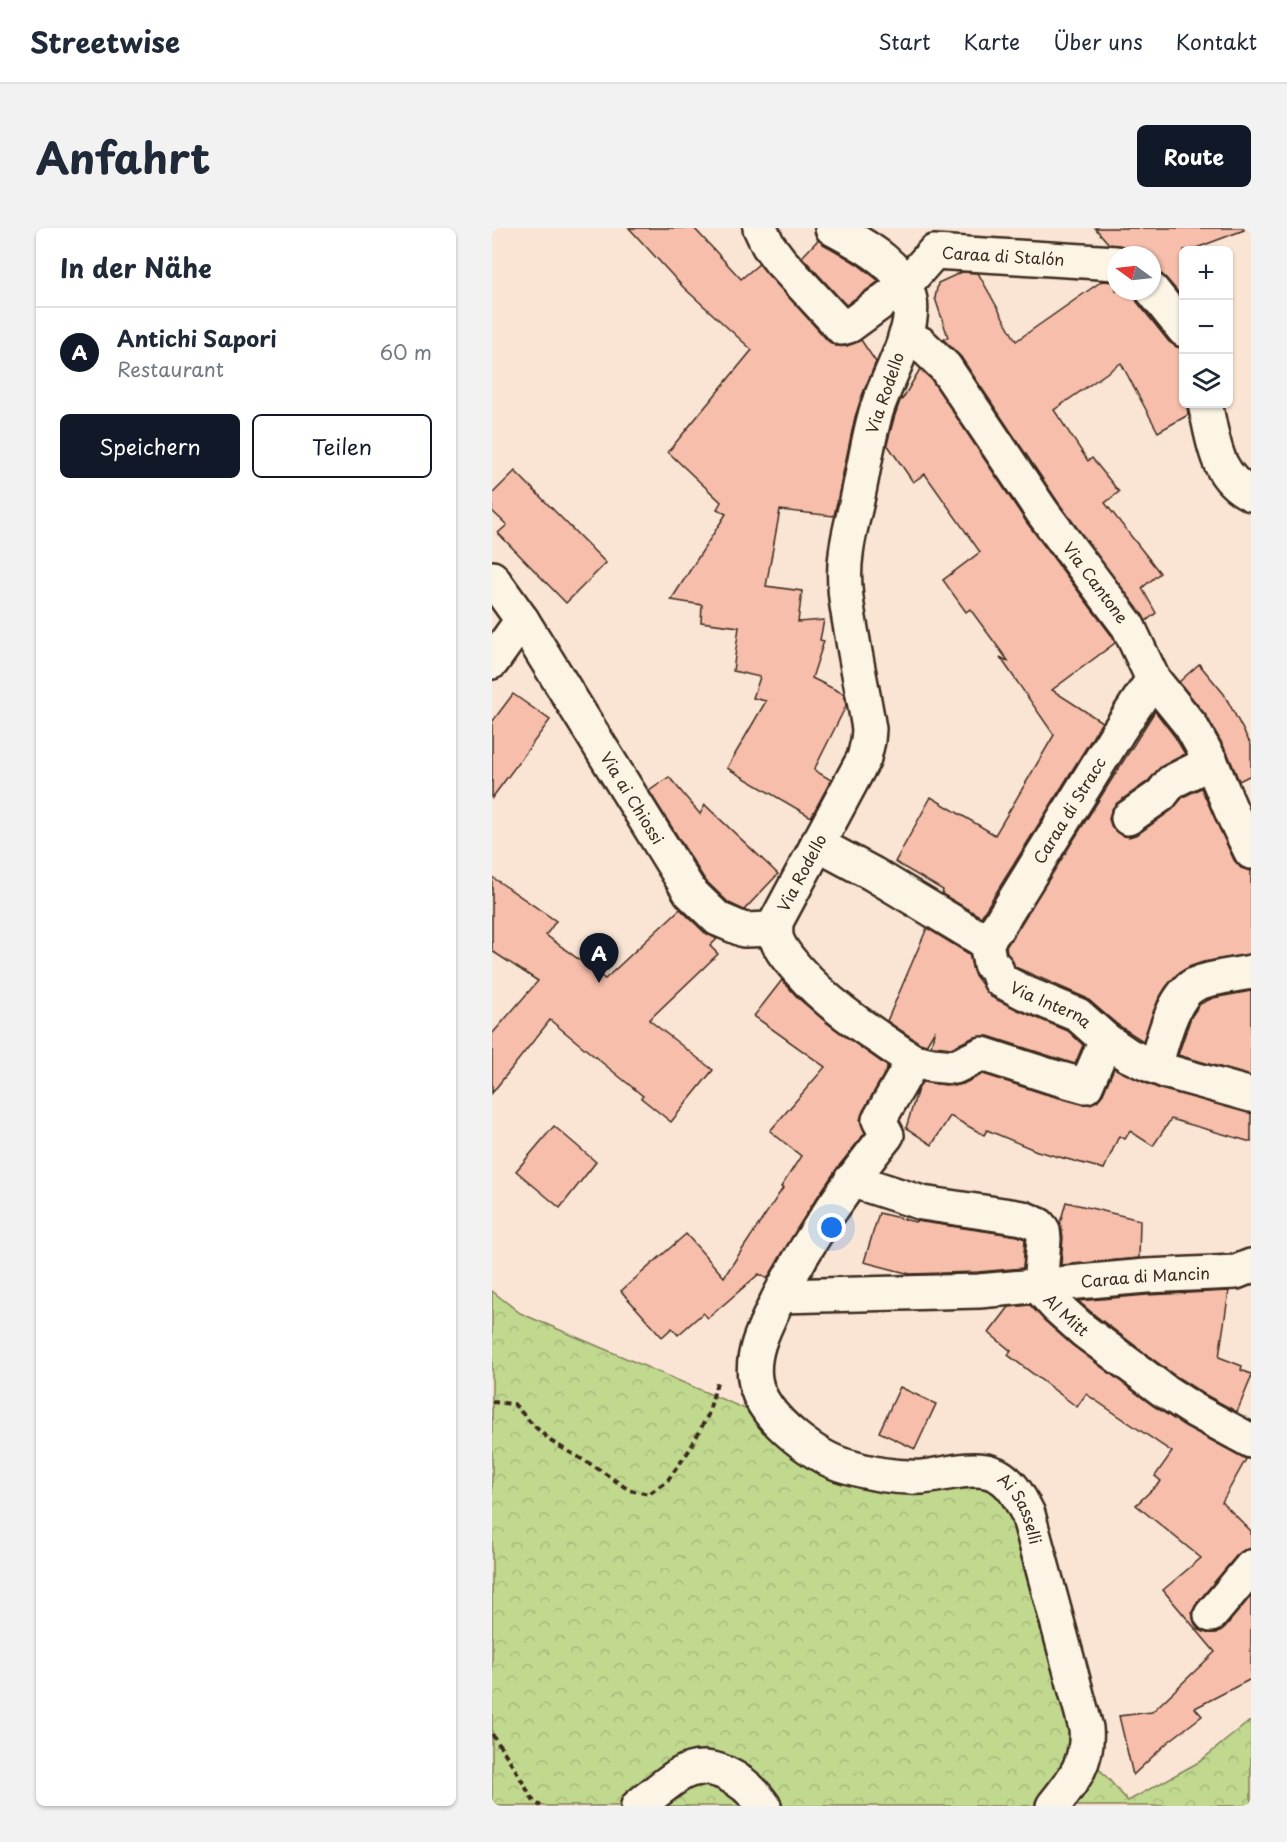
<!DOCTYPE html>
<html lang="de">
<meta charset="utf-8">
<style>
body{margin:0;font-family:"Playpen Sans",sans-serif;background:#f2f2f3;color:#1f2937}
.controls{position:absolute;right:18px;top:18px;display:grid;overflow:hidden;border-radius:9px;box-shadow:0 2px 4px #0004}
.controls button{width:54px;height:54px;display:grid;place-items:center;padding:0;border:0;border-bottom:2px solid #e0e1e3;background:#fff;color:#1f2937;font:30px sans-serif}
.compass{position:absolute;left:615px;top:18px;width:54px;height:54px;border-radius:50%;background:#fff;box-shadow:0 2px 4px #0004;rotate:285deg}
.you{position:absolute;left:340px;top:1000px;width:21px;height:21px;margin:-15px;border:4px solid #fff;border-radius:50%;background:#1a73e8;box-shadow:0 0 0 9px #1a73e833}
.badge{display:grid;place-items:center;width:39px;height:39px;border-radius:50%;background:#111827;color:#fff;font-size:20px;font-weight:700}
.pin{position:absolute;translate:-50% -50px;filter:drop-shadow(0 2px 3px #0008)}
.pin::after{content:'';position:absolute;top:32px;width:21px;height:18px;background:inherit;clip-path:polygon(0 0,100% 0,50% 100%)}
.list{margin:0;padding:0;list-style:none}
h2{display:flex;justify-content:space-between;align-items:center;height:78px;margin:0;padding:0 24px;font-size:26px}
h2 small{font-size:20px;font-weight:400;color:#747a83}
.list li{display:grid;grid-template-columns:39px 1fr auto;gap:18px;align-items:center;box-sizing:border-box;height:90px;padding:0 24px;border-top:2px solid #e0e1e3}
.list b{display:block;font-size:22px;white-space:nowrap}
.list p{margin:0;font-size:20px;white-space:nowrap;color:#747a83}
.list em{font-size:20px;font-style:normal;color:#747a83}
.actions{display:flex;gap:12px;padding:18px 24px}
.actions a{flex:1;padding:14px 0;border:2px solid #111827;border-radius:9px;text-align:center;font-size:21px;color:#111827}
.actions .main{background:#111827;color:#fff}
.icon{flex:none;width:33px;height:33px;fill:none;stroke:currentColor;stroke-width:2;stroke-linecap:round;stroke-linejoin:round}
.map{position:relative;flex:none;width:759px;height:1578px;overflow:hidden;border-radius:9px}
header{display:flex;align-items:center;gap:36px;box-sizing:border-box;height:84px;padding:0 30px;background:#fff;border-bottom:2px solid #e0e1e3}
header strong{font-size:28px}
nav{display:flex;gap:33px;margin-inline-start:auto;font-size:21px}
.intro{display:flex;align-items:center;justify-content:space-between;box-sizing:border-box;height:144px;padding:0 36px}
h1{margin:0;font-size:42px}
.button{padding:15px 27px;border-radius:9px;background:#111827;color:#fff;font-size:21px;font-weight:700}
main{display:flex;gap:36px;padding:0 36px}
aside{flex:1;background:#fff;border-radius:9px;box-shadow:0 2px 4px #0004}
.map>svg:first-child{display:block}
.forest{fill:url(#forest-crowns);stroke:#7e8156;stroke-width:1.5}
.building{fill:#f6beab;stroke:#3b2a1e;stroke-width:1.5}
.lines{fill:none;stroke-linecap:round;stroke-linejoin:round}
.minor-casing{stroke:#3b2a1e;stroke-width:38}
.path{stroke:#3b2a1e;stroke-width:4;stroke-dasharray:6 4.5;stroke-linecap:butt}
.minor{stroke:#fcf5e5;stroke-width:33}
.labels{text-anchor:middle;stroke-width:4.5;stroke-linejoin:round;paint-order:stroke}
.street-label{font-size:16px;fill:#3b2a1e;stroke:#fcf5e5}
</style>
<header>
<strong>Streetwise</strong>
<nav><a>Start</a><a>Karte</a><a>Über uns</a><a>Kontakt</a></nav>
</header>
<div class="intro"><h1>Anfahrt</h1><a class="button">Route</a></div>
<main>
<aside>
<h2>In der Nähe<small></small></h2>
<ul class="list">
<li><span class="badge">A</span><div><b>Antichi Sapori</b><p>Restaurant</p></div><em>60 m</em></li>
</ul>
<div class="actions"><a class="main">Speichern</a><a>Teilen</a></div>
</aside>
<div class="map">
<svg width="759" height="1578" viewBox="0 0 759 1578">
<defs>
<pattern id="forest-crowns" width="20" height="18" patternUnits="userSpaceOnUse" patternTransform="scale(1.5)"><rect width="20" height="18" fill="#c1d88f"/><path d="M2 6a3 3 0 1 1 6 0M12 15a3 3 0 1 1 6 0" fill="none" stroke="#a7ba7b"/></pattern>
</defs>
<rect width="100%" height="100%" fill="#fae4d4"/>
<filter id="ink" filterUnits="userSpaceOnUse"><feTurbulence type="fractalNoise" baseFrequency=".0167" numOctaves="2"/><feDisplacementMap in="SourceGraphic" scale="12" xChannelSelector="R" yChannelSelector="G"/><feConvolveMatrix kernelMatrix="1 2 1 2 8 2 1 2 1" color-interpolation-filters="sRGB"/></filter>
<g filter="url(#ink)">
<path class="forest" d="M0,1063L28,1085L286,1195L320,1222L516,1255L594,1526L636,1573L707,1534L759,1492V1578H0Z"/>
<g class="building">
<path d="M137,0H202L249,51L267,36L336,113L344,118H355L369,112L384,134L371,165L363,189L342,288L288,282L274,358L310,363L306,394L332,392L328,412L332,413L320,450L352,466L354,478L322,542L339,552L319,589L235,540L274,473L261,470L268,449L241,443L247,399L209,394L210,377L179,372L234,286L225,281L229,274L176,224L260,122L191,59Z"/>
<path d="M603,0H751L752,2L699,22H692V71L674,50L667,45L660,44V27H641L634,19L617,16Z"/>
<path d="M326,12L365,36L387,53L354,77L310,29Z"/>
<path d="M470,44L486,45L524,113L610,53L624,54V63H642L645,74L677,114L685,119L692,120V176H695L696,187L666,204L629,135L562,182L596,233L600,230L627,264L613,275L668,345L650,360L664,385L654,393L566,274L469,129L451,111L456,109L443,70L446,55Z"/>
<path d="M428,141L439,151L535,295L620,408L623,415L560,462L610,494L489,689L450,666L451,662L403,634L439,569L503,607L562,507L508,429L517,434L478,381L474,384L451,352L488,324L433,246L421,254L395,216L402,190L409,170L410,172Z"/>
<path d="M23,243L114,335L74,375L6,305L15,297L0,283V266Z"/>
<path d="M707,436L732,466L759,517V547L747,553L736,526L715,489L687,454Z"/>
<path d="M21,466L58,492L0,570V494Z"/>
<path d="M663,483L683,509L693,526L670,538L656,553L625,575L619,583L617,591L620,600L629,607L637,609L646,606L680,582L691,569L709,560L742,632L749,640L759,643V726L711,734L697,739L685,746L674,759L666,772L651,813L626,797L594,770L523,739L515,725L514,719Z"/>
<path d="M177,549L208,586L213,577L286,646L252,682L237,675L213,652L157,563Z"/>
<path d="M0,649L64,693L54,707L113,751L188,681L213,705L225,711L218,718L226,726L157,792L221,842L179,894L149,870L151,868L58,792L0,865V806L46,753L0,723Z"/>
<path d="M435,700L477,726L482,746L499,769L526,782L576,803L591,817L583,836L496,808L482,809L459,820L443,818H439L443,802L434,817L428,815L395,793Z"/>
<path d="M290,752L306,770L335,795L396,839L371,883L368,892L373,905L346,939L320,977L275,1051L267,1046L216,1090L211,1085L186,1107L180,1100L170,1109L129,1063L194,1006L232,1049L291,960L289,959L309,928L278,903L333,839L262,788Z"/>
<path d="M759,763V848L686,827L699,789L708,776L721,770Z"/>
<path d="M622,840L668,861L759,885V914L679,891L661,918L638,903L633,911L627,908L612,941L545,923L495,902L492,907L458,888L440,917L414,900L425,864L430,854L462,858L471,856L491,846L553,866L589,876H597L605,873L611,866Z"/>
<path d="M62,898L104,934L68,980L24,943Z"/>
<path d="M574,974L648,992L647,1030L569,1037L571,1009L568,995Z"/>
<path d="M387,985L423,994L424,993L526,1008L533,1011L531,1040L486,1044L418,1046L372,1034Z"/>
<path d="M737,1063L727,1129L750,1138L749,1142L759,1146V1150L745,1184L712,1166L682,1147L604,1088L586,1073L655,1067Z"/>
<path d="M538,1077L553,1093L580,1117L660,1177L693,1198L754,1231L730,1274L759,1303V1321L752,1322L745,1327L705,1375L700,1384L702,1394L707,1402L715,1405H725L733,1399L759,1368V1451L703,1480L710,1488L676,1514L641,1547L627,1488L660,1484L723,1424L671,1362L709,1330L644,1277L669,1253L663,1248L680,1224L594,1166L585,1179L516,1127L519,1123L497,1105L517,1079Z"/>
<path d="M408,1159L444,1176L423,1221L387,1204Z"/>
</g>
<g class="lines">
<g class="minor-casing">
<g id="minor">
<path id="s1" d="M268,0L276,17L288,33L350,100L357,98L413,57L442,24L624,35"/>
<path id="s2" d="M340,0C369,16 411,36 418,72C424,104 393,153 384,184C376,211 372,240 366,268C362,287 356,307 354,326C350,354 355,380 360,407C365,438 372,469 377,501L376,513L372,530L284,694C284,700 283,706 285,712C289,723 298,733 306,742C340,781 379,804 421,833L387,892L395,907C353,959 315,1013 285,1073C274,1097 259,1123 263,1151C266,1175 285,1194 303,1209C319,1222 335,1233 354,1238C379,1246 404,1250 430,1249C451,1247 478,1238 498,1244C518,1250 527,1268 536,1286L594,1500C597,1534 581,1553 561,1578"/>
<path d="M660,62L692,102"/>
<path id="s3" d="M413,109L428,115L453,139L551,285L636,398L661,451L699,498L719,534L741,587L759,624"/>
<path d="M713,176C722,212 722,248 759,266"/>
<path id="s4" d="M0,350L30,392L198,664L226,691L252,702L283,701"/>
<path d="M0,434L30,392"/>
<path d="M636,590L669,567L679,554L719,534"/>
<path id="s5" d="M325,616L381,646L494,714L498,736L504,740L508,752L533,765L586,787L614,812L636,827L653,835L673,843L759,867"/>
<path id="s6" d="M494,714L507,697L626,504L661,451"/>
<path d="M421,833L440,837L463,839L490,826L558,848L594,858L614,812"/>
<path d="M663,839C670,816 680,767 704,756C717,750 743,747 759,744"/>
<path id="s7" d="M359,952L430,975L531,990L547,997L551,1002L552,1011L548,1057L553,1066L565,1079L592,1103L671,1162L702,1182L759,1213"/>
<path id="s8" d="M288,1068L487,1063L654,1048L744,1044L759,1038"/>
<path d="M719,1387L759,1339"/>
<path d="M146,1578C159,1568 173,1556 187,1547C219,1528 254,1553 272,1578"/>
</g>
</g>
<g class="path">
<path d="M0,1174L22,1176L40,1196L60,1214L102,1238L137,1262L157,1266L176,1252L196,1224L216,1187L225,1154"/>
<path d="M0,1506L22,1539L42,1574L49,1578"/>
</g>
<use href="#minor" class="minor"/>
</g>
</g>
<g class="labels">
<g class="street-label">
<text dy="6" stroke="none"><textPath href="#s1" startOffset="320">Caraa di Stalón</textPath></text>
<text transform="translate(393 165) rotate(-71)" y="6">Via Rodello</text>
<text dy="6" stroke="none"><textPath href="#s3" startOffset="314">Via Cantone</textPath></text>
<text dy="6" stroke="none"><textPath href="#s4" startOffset="261">Via ai Chiossi</textPath></text>
<text dy="6" stroke="none"><textPath href="#s6" startOffset="156">Caraa di Stracc</textPath></text>
<text transform="translate(310 645) rotate(-62)" y="6">Via Rodello</text>
<text dy="6" stroke="none"><textPath href="#s5" startOffset="294">Via Interna</textPath></text>
<text dy="6" stroke="none"><textPath href="#s8" startOffset="366">Caraa di Mancin</textPath></text>
<text dy="6" stroke="none"><textPath href="#s7" startOffset="296">Al Mitt</textPath></text>
<text dy="6" stroke="none"><textPath href="#s2" startOffset="1662">Ai Sasselli</textPath></text>
</g>
</g>
</svg>
<div class="controls">
<button>+</button>
<button>−</button>
<button><svg class="icon" aria-label="layers" viewBox="0 0 24 24"><path d="M12 4l9 5-9 5-9-5zM3 14l9 5 9-5"/></svg></button>
</div>
<svg class="compass" viewBox="-18 -18 36 36"><path d="M0-13l5 13h-10z" fill="#e53935"/><path d="M0 13l5-13h-10z" fill="#747a83"/></svg>
<div class="you"></div>
<div class="pin badge" style="left:107px;top:755px">A</div>
</div>
</main>
